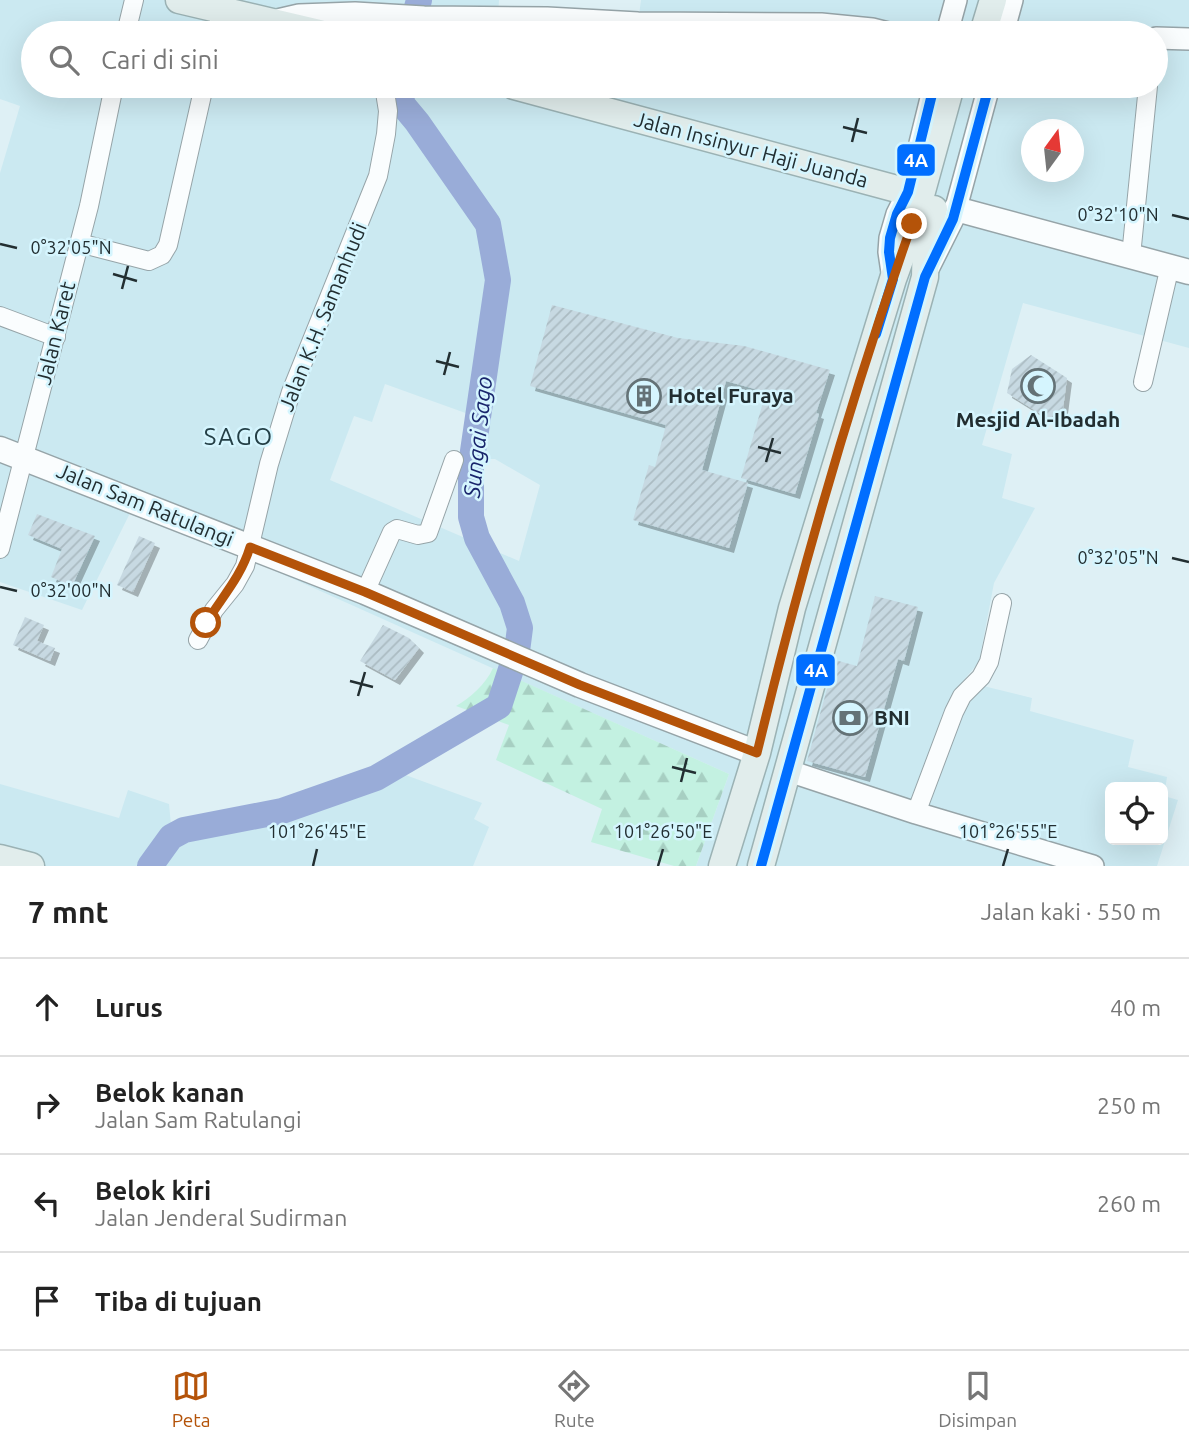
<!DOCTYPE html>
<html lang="id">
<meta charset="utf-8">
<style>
body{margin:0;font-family:Ubuntu,sans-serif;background:#f2f2f2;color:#222}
.controls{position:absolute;right:21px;bottom:21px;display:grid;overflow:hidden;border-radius:10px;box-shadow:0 7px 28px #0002}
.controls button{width:63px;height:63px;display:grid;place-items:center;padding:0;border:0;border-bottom:2px solid #e0e0e0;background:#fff;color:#222;font:35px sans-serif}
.compass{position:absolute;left:1021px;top:119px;width:63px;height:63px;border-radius:50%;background:#fff;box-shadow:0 7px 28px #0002;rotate:15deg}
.stop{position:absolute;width:21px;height:21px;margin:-16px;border:5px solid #b45309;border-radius:50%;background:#fff}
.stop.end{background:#b45309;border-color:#fff;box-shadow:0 2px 7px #0008}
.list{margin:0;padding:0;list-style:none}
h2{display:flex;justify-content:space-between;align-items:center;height:91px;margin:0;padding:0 28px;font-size:30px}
h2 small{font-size:23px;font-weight:400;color:#767676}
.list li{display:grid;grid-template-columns:46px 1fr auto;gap:21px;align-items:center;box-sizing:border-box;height:98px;padding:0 28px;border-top:2px solid #e0e0e0}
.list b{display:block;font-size:26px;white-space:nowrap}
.list p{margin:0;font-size:23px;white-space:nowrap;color:#767676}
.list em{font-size:23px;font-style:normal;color:#767676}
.icon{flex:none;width:38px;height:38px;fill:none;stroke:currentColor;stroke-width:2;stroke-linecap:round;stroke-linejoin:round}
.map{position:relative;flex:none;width:1189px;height:866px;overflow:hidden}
.search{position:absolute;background:#fff;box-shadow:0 7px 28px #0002;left:21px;right:21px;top:21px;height:77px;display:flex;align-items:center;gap:18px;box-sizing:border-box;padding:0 24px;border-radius:38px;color:#767676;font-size:26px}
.sheet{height:483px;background:#fff}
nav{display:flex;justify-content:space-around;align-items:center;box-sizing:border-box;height:98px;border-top:2px solid #e0e0e0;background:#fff;font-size:19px;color:#767676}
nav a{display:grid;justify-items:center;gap:4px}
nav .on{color:#b45309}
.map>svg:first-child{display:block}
.built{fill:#cbe9f1;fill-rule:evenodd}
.forest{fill:url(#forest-firs)}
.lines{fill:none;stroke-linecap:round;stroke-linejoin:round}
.river{stroke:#99acd8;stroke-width:26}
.building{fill:url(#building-hatch);filter:url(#shadow)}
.minor-casing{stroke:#96a4a8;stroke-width:20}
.tertiary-casing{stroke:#96a4a8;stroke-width:24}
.secondary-casing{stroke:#96a4a8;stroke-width:27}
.primary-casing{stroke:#9bb2b4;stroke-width:29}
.minor{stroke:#fafdfe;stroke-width:18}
.tertiary{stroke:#fafdfe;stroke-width:21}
.secondary{stroke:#fafdfe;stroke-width:24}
.primary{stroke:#e1edec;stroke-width:26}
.bus-1-casing{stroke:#d5f5fe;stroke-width:16}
.bus-1{stroke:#006eff;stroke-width:10}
.route{stroke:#b45309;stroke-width:9}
.ticks{fill:none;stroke:#222e31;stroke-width:2.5}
.labels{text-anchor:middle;stroke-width:5;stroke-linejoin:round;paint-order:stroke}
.street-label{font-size:21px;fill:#222e31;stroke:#d5f5fe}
.poi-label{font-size:21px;font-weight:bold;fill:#222e31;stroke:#d5f5fe;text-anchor:start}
.water-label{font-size:23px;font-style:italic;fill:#19256c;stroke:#d5f5fe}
.quarter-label{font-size:24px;letter-spacing:2px;fill:#243f46;stroke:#d5f5fe}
.ticks-label{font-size:18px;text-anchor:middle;fill:#222e31;stroke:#d5f5fe;stroke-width:5;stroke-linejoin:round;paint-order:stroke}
.line-badge{stroke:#d5f5fe;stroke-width:2.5}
.badge-label{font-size:19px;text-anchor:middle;font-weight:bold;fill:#fff}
</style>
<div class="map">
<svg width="1189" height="866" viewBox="0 0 1189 866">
<defs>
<pattern id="forest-firs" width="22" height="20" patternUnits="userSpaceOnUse" patternTransform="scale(1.75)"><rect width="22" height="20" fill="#c3f1e1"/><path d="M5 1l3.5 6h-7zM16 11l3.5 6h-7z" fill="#a7cfc2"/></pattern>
<pattern id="building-hatch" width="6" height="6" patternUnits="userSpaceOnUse" patternTransform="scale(1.75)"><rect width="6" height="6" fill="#c7d9e2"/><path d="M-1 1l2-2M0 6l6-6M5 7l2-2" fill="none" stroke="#abbbc2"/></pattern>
<filter id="shadow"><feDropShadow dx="5" dy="5" stdDeviation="0" flood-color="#0004"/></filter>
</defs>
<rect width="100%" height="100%" fill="#def0f5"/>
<g class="built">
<path d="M0,0H499L498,16L638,23L641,0H1189V348L1023,303L982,445L1012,454L1002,498L1035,508L994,583L979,662L963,681L1032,698L1030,711L1134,740L1128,767L1167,777L1164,796L1178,800L1157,866H696L729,774L133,507L82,610L0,582V173L20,106L0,99ZM33,33H1156V86H33ZM1032,130H1074V172H1032ZM385,384L471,415L466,459H495L540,485L519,561L330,480L354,416L372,422ZM1110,787H1163V840H1110Z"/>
<path d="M381,766L482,803L474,819L489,827L473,866H7L0,864V784L119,818L128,790L169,804L171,825L168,833L191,825L252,813Z"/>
</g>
<path class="forest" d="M493,668L729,774L696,866H674L591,842L602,809L496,760L509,725L456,706C470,698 486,684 493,668Z"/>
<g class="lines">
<g class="river">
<path d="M410,33L419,0"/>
<path d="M150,866L171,837L184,830L282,811L376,778L499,706L517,651L520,628L512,603L477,538L471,517V465L498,280L488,224L417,122L402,104L401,86"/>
</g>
</g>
<g class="building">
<path d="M552,305L678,338L744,346L830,370L816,413L819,414L795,494L741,478L766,392L726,381L702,470L748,483L729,548L633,520L649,465L655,467L666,425L530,386Z"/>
<path d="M1031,355L1067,378L1061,424L1052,421L1007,393L1012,369Z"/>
<path d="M37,514L95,536L72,586L51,577L62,549L28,535Z"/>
<path d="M139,536L155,543L133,592L117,585Z"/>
<path d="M875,596L918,607L904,661L898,659L865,777L807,761L835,660L857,666Z"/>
<path d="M25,617L44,625L37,641L55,648L50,661L13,645Z"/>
<path d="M383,625L409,638L419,648L395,680L360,661Z"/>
</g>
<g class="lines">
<g class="minor-casing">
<g id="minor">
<path d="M126,33L134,0"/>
<path d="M216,33L222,11"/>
<path d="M79,243L149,261L162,255L168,245L204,86"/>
<path d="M1131,256L1148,86"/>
<path d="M0,316L56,337"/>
<path d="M1143,382L1170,266"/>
<path d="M0,549L89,206L114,86"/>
<path d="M365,592L392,532L397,529L418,535L428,533L454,460"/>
<path d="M198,640L214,610L235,584L245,566L269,464L291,392L378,176L386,134L388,111L384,86"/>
<path d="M916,813L954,712L962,696L981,677L989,662L1002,603"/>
</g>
</g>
<g class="tertiary-casing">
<g id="tertiary">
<path d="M273,21L299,15L355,13L424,17L547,18L638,23L821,24L872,29L888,33"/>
<path d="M947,33L956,0"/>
<path d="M1003,33L1012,0"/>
<path d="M1156,38L1189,39"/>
<path d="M925,275L953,219L989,86"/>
<path d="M893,279L889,252L890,238L897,214L908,192L934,86"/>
<path d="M789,771L916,813L1093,866"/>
</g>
</g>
<g class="secondary-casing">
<g id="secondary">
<path d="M956,209L1189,272"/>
<path d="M0,449L365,592L580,685L757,753"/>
</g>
</g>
<g class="primary-casing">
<g id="primary">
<path d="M179,0L319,33"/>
<path d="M983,33L993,0"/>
<path d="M514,86L908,192"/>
<path d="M0,858L31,866"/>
<path d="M722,866L757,753L792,608L893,279L913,224L951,86"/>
<path d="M761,866L925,277L926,239L934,209"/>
</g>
</g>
<use href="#minor" class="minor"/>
<use href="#tertiary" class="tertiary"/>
<use href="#secondary" class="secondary"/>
<use href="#primary" class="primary"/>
<g class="bus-1-casing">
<g id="bus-1">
<path d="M876,334L893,279L889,252L890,238L897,214L908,192L934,86"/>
<path d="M761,866L925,277L953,219L989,86"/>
</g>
</g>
<use href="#bus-1" class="bus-1"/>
</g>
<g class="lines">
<path class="route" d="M206,623C222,597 241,577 250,547L365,592L580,685L757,753C800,575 851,397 912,224"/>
</g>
<path class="ticks" d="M843,127L867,133M852,142L858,118M1172,215L1189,219M0,244L17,248M113,274L137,281M122,289L128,266M436,361L459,367M444,375L450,352M758,447L781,453M766,462L773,438M1172,558L1189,562M0,587L17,591M350,681L373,687M358,696L365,672M672,767L696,773M681,782L687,758M313,866L317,849M658,866L663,849M1003,866L1008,849"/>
<defs>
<g id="mosque-ring" transform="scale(1.75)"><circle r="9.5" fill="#d5f5fe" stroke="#647276" stroke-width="1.5"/><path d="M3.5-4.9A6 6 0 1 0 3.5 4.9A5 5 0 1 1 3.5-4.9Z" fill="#647276"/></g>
<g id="building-ring" transform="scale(1.75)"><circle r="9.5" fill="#d5f5fe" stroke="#647276" stroke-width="1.5"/><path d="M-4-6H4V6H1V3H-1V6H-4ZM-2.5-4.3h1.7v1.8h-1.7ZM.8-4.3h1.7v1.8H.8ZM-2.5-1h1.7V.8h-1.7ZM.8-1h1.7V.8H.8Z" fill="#647276"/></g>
<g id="bank-ring" transform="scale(1.75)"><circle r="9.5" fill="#d5f5fe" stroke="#647276" stroke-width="1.5"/><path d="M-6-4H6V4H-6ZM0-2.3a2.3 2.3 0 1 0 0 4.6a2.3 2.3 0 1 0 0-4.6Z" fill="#647276"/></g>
</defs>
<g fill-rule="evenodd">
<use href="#mosque-ring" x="1038" y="386"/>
<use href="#building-ring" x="644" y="396"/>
<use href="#bank-ring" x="850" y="718"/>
</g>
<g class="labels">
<g class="street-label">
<text transform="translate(751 150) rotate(15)" y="7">Jalan Insinyur Haji Juanda</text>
<text transform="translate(323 317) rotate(-68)" y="7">Jalan K.H. Samanhudi</text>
<text transform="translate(56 333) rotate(-76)" y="7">Jalan Karet</text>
<text transform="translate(145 505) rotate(22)" y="7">Jalan Sam Ratulangi</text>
</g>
<g class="poi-label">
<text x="668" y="403">Hotel Furaya</text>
<text x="1038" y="427" text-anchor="middle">Mesjid Al-Ibadah</text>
<text x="874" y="725">BNI</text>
</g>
<g class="water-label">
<text transform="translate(478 437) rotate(-84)" y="8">Sungai Sago</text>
</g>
<g class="quarter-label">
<text x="239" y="445">SAGO</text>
</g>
</g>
<g class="ticks-label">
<text x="1118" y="221">0°32'10"N</text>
<text x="71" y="254">0°32'05"N</text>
<text x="1118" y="564">0°32'05"N</text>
<text x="71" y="597">0°32'00"N</text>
<text x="317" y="838">101°26'45"E</text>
<text x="663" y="838">101°26'50"E</text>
<text x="1008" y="838">101°26'55"E</text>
</g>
<g class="line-badge">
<rect x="896" y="143" width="40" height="34" rx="7" fill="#006eff"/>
<rect x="795" y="653" width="41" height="34" rx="7" fill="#006eff"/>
</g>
<g class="badge-label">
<text x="916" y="167">4A</text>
<text x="816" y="677">4A</text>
</g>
</svg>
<div class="controls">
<button><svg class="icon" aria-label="locate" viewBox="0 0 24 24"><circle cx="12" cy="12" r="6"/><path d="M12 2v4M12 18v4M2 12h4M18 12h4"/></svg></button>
</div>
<svg class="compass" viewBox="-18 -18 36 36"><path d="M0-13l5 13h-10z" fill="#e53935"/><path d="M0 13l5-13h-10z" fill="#767676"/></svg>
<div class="stop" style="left:206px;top:623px"></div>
<div class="stop end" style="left:912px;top:224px"></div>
<div class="search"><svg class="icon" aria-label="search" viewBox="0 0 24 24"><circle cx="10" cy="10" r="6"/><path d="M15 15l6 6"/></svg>Cari di sini</div>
</div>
<section class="sheet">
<h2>7 mnt<small>Jalan kaki · 550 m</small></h2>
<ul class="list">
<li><svg class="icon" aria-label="ahead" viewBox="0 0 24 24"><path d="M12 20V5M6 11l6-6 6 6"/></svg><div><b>Lurus</b></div><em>40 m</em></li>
<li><svg class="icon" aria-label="right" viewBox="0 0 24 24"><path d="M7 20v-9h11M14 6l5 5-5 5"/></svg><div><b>Belok kanan</b><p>Jalan Sam Ratulangi</p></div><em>250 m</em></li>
<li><svg class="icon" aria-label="left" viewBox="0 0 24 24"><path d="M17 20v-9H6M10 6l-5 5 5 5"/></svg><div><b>Belok kiri</b><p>Jalan Jenderal Sudirman</p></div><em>260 m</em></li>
<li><svg class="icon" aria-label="arrive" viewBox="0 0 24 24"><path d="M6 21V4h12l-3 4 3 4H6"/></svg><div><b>Tiba di tujuan</b></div></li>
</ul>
</section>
<nav>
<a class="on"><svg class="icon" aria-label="map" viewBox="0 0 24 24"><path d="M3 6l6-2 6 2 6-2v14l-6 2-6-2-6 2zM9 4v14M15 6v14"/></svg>Peta</a>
<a><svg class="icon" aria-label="directions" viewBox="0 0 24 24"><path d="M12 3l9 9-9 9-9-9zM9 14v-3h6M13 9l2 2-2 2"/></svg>Rute</a>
<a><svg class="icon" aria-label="saved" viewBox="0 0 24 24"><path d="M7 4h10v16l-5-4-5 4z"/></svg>Disimpan</a>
</nav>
